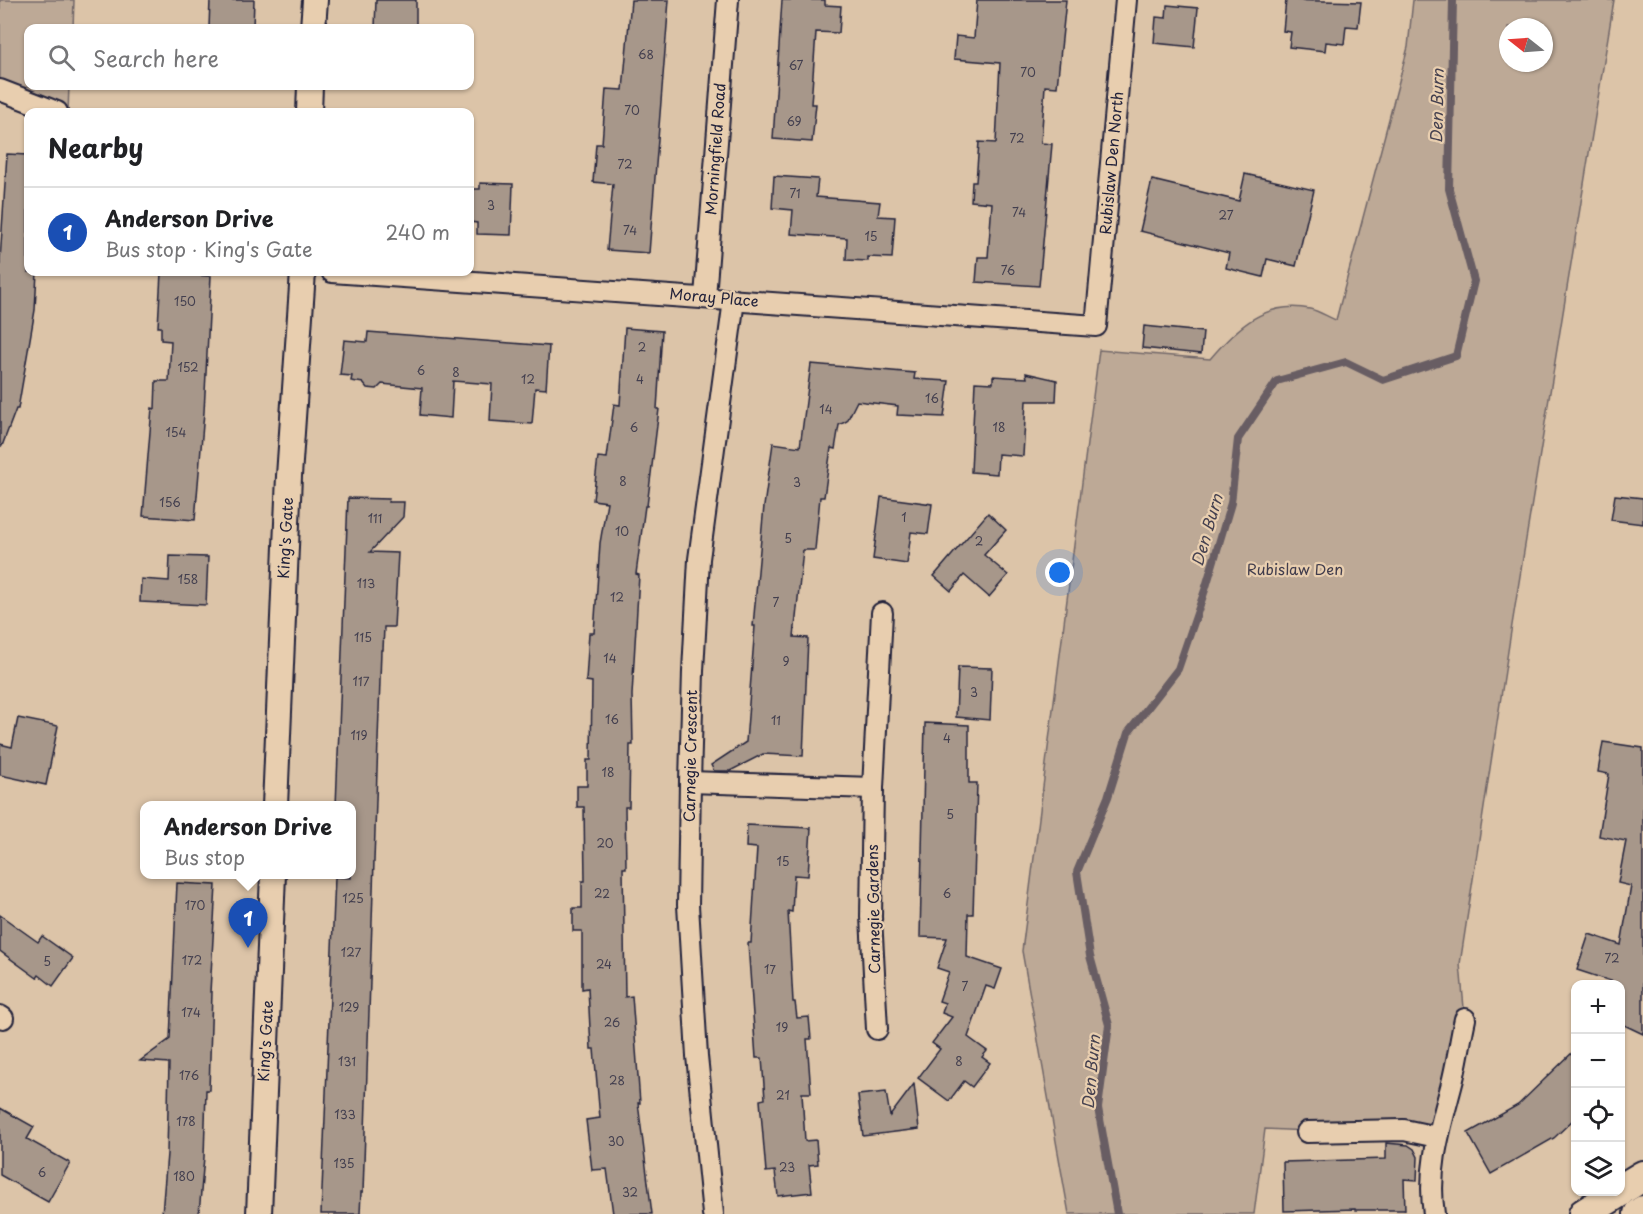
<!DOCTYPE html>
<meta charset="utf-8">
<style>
body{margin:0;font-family:"Playpen Sans",sans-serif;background:#f6f6f6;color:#202124}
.controls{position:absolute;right:18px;bottom:18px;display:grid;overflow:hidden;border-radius:12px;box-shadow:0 2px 4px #0004}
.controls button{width:54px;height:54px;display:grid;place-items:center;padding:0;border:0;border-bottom:2px solid #e0e0e0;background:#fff;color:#202124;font:30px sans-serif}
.compass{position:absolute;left:1499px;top:18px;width:54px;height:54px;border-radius:50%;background:#fff;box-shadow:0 2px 4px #0004;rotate:287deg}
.you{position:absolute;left:1060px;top:573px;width:21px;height:21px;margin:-15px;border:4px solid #fff;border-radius:50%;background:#1a73e8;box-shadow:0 0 0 9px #1a73e833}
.badge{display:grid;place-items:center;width:39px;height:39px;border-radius:50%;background:#d1495b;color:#fff;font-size:20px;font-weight:700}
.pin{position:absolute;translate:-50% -50px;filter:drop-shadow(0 2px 3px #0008)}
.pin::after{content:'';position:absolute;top:32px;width:21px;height:18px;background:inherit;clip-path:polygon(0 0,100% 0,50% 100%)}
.popup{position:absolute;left:140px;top:801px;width:216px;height:78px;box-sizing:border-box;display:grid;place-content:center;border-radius:12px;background:#fff;filter:drop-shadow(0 2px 4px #0005);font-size:20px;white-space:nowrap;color:#757577}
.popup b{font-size:22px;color:#202124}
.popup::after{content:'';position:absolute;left:50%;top:100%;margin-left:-12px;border:12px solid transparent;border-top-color:#fff}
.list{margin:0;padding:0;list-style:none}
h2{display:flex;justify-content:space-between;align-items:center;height:78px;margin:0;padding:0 24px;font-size:26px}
h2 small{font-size:20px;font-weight:400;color:#757577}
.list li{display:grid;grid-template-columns:39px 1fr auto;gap:18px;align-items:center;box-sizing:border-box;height:90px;padding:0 24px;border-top:2px solid #e0e0e0}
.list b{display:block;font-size:22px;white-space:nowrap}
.list p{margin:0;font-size:20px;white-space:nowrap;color:#757577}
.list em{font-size:20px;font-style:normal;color:#757577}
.icon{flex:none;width:33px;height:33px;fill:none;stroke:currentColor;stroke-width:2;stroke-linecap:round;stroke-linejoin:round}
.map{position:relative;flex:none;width:1643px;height:1214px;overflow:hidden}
.search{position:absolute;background:#fff;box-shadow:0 2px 4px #0004;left:24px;top:24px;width:450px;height:66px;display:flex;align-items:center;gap:15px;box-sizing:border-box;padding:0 21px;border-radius:12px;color:#757577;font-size:22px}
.panel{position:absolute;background:#fff;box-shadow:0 2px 4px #0004;left:24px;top:108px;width:450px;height:168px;border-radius:12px}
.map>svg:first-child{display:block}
.green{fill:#bda996;stroke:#706668;stroke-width:1.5;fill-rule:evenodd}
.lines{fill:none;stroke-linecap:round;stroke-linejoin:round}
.stream{stroke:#675d63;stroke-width:8}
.building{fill:#a7978a;stroke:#22223b;stroke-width:1.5}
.minor-casing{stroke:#22223b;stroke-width:24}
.tertiary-casing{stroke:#22223b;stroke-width:28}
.primary-casing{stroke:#22223b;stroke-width:34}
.minor{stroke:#e8ceaf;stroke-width:20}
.tertiary{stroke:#e8ceaf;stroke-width:24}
.primary{stroke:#e8ceaf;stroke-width:30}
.labels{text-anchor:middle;stroke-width:4.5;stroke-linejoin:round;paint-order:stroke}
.number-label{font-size:12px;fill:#433f4f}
.street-label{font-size:15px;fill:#22223b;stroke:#e8ceaf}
.park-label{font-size:15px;fill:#413d4d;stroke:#e8ceaf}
.water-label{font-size:16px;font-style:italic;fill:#44404f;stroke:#e8ceaf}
</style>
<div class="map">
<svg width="1643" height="1214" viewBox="0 0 1643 1214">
<rect width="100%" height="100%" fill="#dcc4a8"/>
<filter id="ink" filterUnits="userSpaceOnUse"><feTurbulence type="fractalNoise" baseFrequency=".0167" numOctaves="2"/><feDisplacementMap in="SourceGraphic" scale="12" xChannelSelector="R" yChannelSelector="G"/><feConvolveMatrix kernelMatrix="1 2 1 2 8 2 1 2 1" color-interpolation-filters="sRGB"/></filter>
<g filter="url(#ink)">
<g class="green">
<path d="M0,0H74L73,28H28V86H69L68,112H57L0,90Z"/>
<path d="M1413,0H1614L1512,625L1460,964L1465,1019L1437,1137L1265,1129L1254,1214H1069L1022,951L1099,350L1210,359C1237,327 1266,300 1310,309C1319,311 1328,317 1336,320L1408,47ZM1508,27H1544V63H1508Z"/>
</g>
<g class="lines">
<path class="stream" d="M1117,1214L1098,1108L1109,1025L1090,956L1077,872L1108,797L1128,733L1178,669L1205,590L1231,503L1238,439L1277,381L1346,362L1383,380L1456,356L1474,281L1449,189L1453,0"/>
</g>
<g class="building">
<path d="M210,0H254L253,28H209Z"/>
<path d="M376,0H416V28H375Z"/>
<path d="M631,0H669L649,253L607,250L613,184L593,182L596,144H602L606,89L623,90Z"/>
<path d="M782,0H825V5L841,6L839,33L816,32L811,104H816L812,142L773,139Z"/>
<path d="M977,0H1066L1057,87L1045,86L1041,143L1052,144L1039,286L976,282L978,257H988L992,203L971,201L972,182H976L979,142L996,143L1000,63L954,59L956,36L974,38Z"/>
<path d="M1286,0L1361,2L1358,27L1346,26L1344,44L1326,42L1325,51L1289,47L1291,32L1283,31Z"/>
<path d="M1167,5L1198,8L1194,47L1154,43L1156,17L1166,18Z"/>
<path d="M7,154L28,155V272H37L35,310L18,409H16L2,446H0V260Z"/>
<path d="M1245,174L1314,190L1296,266L1267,259L1263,277L1226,268L1229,253L1140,231L1152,180L1239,201Z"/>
<path d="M774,176L818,179L816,197L880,202L878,216L895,217L892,258L868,257V261L846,260L847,238L791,234L793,210L772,208Z"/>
<path d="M480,183L513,184L511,235L477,234V223L470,222V189H480Z"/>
<path d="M161,273L211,276L204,412L195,520L143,516L152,408L155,409L156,381H169L171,341L161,340V327H158Z"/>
<path d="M1144,326L1203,332L1201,354L1142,348Z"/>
<path d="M625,328L662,331L657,409H659L647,506H645L636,574L639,575L632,695L633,745H630L629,807H625L626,868H623L625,997L632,996L640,1103H638L652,1214H613L607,1169L592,1170L586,1120L600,1118L594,1049H591L588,988L582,989V931H573V908H582V881H585L584,807H577V786H587V760H591L592,682L586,681L589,633H594L600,543L607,502L593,500L598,457L607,458L614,404L620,405Z"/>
<path d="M368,332L549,346L546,389L535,388L532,424L490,421L492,384L453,381L451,418L420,415L422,388L382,384L377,389L367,388L363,383L351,381L352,376L340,375L344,340L367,342Z"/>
<path d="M811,364L915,373L914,379L949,381L944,417L897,415L898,406L857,401L847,421L839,425L835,449L831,448L824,497H820L815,550H803L794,637L808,638L803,756L763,754L730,771H714L711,765L746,742L755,626H753L764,506L773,443L800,447Z"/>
<path d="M1026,373L1057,380L1056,401H1026L1023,456L998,454L997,474L971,472L975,382L993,383V376L1027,378Z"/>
<path d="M1615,495L1643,498V524L1611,520Z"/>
<path d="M881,497L932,504L928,534L911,532L907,564L873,559Z"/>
<path d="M348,498L389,499L388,502H404L403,517L370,552L398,553L394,627H384L383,650H381L363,1192H361L360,1214H321L335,877L351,878V806H336Z"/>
<path d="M988,513L1006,530L984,555L1008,575L989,597L964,575L951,591L934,576Z"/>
<path d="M170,556L208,557L206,605L140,602L141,579L169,581Z"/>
<path d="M958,667L992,668L990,720L956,717Z"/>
<path d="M18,718L58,726L46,785L0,775V744L12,747Z"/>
<path d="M925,723L969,725V783H977L973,914H968L967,957L1002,969L995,989L986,986L968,1037L987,1051L982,1057L990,1063L972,1087L964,1081L949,1101L918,1078L940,1049L932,1043L952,1017L942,1013L945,1003L939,1001L949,972L937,968L947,938L920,937Z"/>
<path d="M1603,742L1643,748V1034L1620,1023V984L1577,970L1589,934L1621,945L1631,886L1618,883L1626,841L1599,836L1609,774L1598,772Z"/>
<path d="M747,825L811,828L808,876L794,875L792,912L788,911L793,1002H795L797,1018L809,1017L811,1039H807L811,1093H802L805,1141L816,1140L818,1164L809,1165L812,1192L778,1196L775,1171L766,1172L760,1100L765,1099L762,1058H756L748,943H751L757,848L746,847Z"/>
<path d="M177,883L216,885L210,992H212L209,1090H206L204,1157L199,1214H162L167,1154L169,1063L140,1061L170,1039Z"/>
<path d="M0,915L38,942L42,936L73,958L53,986L39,975L37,978L0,951Z"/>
<path d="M1575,1050V1118L1554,1138L1491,1174L1468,1133L1518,1105Z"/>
<path d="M914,1084L919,1129L863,1136L858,1095L886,1092L890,1116Z"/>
<path d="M0,1108L34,1127L27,1139L70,1163L48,1202L0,1175Z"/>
<path d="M1386,1143L1408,1145L1414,1149L1418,1157L1417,1180L1404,1179L1405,1210H1355V1209L1284,1211L1283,1162L1386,1159Z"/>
</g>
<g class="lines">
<g class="minor-casing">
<g id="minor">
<path d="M0,90L57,112"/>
<path d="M332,272L1096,326L1126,0"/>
<path d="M705,297L728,0"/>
<path d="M690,782L873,788"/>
<path d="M0,1016L3,1018"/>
<path d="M877,1029L871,917L873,788L882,613"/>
<path d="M1307,1132L1404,1130L1437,1137"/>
<path d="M713,1214L697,1056L688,905L690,782L693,671L699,559L734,300"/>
<path d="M1434,1214C1427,1170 1440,1129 1451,1087C1457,1065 1460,1041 1465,1019"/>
</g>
</g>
<g class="tertiary-casing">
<g id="tertiary">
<path d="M313,28L315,0"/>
<path d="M309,112L310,86"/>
<path d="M275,806L289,476L303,272"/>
<path d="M259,1214L273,874"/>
</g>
</g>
<g class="primary-casing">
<g id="primary">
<path d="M1620,1190L1643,1176"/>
<path d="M1584,1214L1619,1192"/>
<path d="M1639,1214L1643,1211"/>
</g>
</g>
<use href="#minor" class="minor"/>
<use href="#tertiary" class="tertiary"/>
<use href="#primary" class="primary"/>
</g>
</g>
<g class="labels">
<g class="number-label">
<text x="646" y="59">68</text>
<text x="796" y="70">67</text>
<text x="1028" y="77">70</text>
<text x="632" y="115">70</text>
<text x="794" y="126">69</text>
<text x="1017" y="143">72</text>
<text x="625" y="169">72</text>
<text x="795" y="198">71</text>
<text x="491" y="210">3</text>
<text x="1019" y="217">74</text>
<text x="1226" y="220">27</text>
<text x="630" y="235">74</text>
<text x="871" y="241">15</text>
<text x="1008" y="275">76</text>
<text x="185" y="306">150</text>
<text x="642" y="352">2</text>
<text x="188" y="372">152</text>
<text x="421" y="375">6</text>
<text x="456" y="377">8</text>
<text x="528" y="384">12</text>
<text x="640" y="384">4</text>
<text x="932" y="403">16</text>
<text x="826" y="414">14</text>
<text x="634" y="432">6</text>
<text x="999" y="432">18</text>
<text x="176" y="437">154</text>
<text x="623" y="486">8</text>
<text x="797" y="487">3</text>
<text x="170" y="507">156</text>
<text x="904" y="522">1</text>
<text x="375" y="523">111</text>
<text x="622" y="536">10</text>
<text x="788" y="543">5</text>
<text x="979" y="546">2</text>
<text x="188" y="584">158</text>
<text x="366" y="588">113</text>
<text x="617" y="602">12</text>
<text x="776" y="607">7</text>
<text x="363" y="642">115</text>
<text x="610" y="663">14</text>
<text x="786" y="666">9</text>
<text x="361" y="686">117</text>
<text x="974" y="697">3</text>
<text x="612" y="724">16</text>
<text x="776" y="725">11</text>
<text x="359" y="740">119</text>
<text x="947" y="743">4</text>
<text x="608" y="777">18</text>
<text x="950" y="819">5</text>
<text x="605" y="848">20</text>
<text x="783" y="866">15</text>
<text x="602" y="898">22</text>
<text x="947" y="898">6</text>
<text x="353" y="903">125</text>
<text x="195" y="910">170</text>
<text x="351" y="957">127</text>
<text x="1612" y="963">72</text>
<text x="192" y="965">172</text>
<text x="47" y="966">5</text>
<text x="604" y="969">24</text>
<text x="770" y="974">17</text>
<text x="965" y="991">7</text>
<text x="349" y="1012">129</text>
<text x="191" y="1017">174</text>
<text x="612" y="1027">26</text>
<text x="782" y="1032">19</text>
<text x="347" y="1066">131</text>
<text x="959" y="1066">8</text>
<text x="189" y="1080">176</text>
<text x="617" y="1085">28</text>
<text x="783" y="1100">21</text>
<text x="345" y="1119">133</text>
<text x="186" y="1126">178</text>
<text x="616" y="1146">30</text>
<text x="344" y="1168">135</text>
<text x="787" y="1172">23</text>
<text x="42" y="1177">6</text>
<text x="184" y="1181">180</text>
<text x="630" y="1197">32</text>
</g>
<g class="street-label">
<text transform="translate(716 149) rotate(-86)" y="5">Morningfield Road</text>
<text transform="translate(1112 163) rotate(-85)" y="5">Rubislaw Den North</text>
<text transform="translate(714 298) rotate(5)" y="5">Moray Place</text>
<text transform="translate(286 538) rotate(-87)" y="5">King's Gate</text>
<text transform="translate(691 756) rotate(-89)" y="5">Carnegie Crescent</text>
<text transform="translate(874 909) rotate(-91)" y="5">Carnegie Gardens</text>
<text transform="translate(266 1041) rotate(-87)" y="5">King's Gate</text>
</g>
<g class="park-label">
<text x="1295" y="575">Rubislaw Den</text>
</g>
<g class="water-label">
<text transform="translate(1437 106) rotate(-89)" y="6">Den Burn</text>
<text transform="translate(1207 530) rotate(-74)" y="6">Den Burn</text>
<text transform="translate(1091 1072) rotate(-85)" y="6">Den Burn</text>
</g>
</g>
</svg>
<div class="controls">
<button>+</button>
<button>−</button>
<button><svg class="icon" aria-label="locate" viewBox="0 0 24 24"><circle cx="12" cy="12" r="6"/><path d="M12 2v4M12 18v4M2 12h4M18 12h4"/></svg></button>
<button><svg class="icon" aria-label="layers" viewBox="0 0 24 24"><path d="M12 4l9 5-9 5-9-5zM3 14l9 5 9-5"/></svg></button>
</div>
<svg class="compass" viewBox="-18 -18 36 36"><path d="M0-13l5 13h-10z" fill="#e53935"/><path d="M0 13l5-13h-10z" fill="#757577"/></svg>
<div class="you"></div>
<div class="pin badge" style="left:248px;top:948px;background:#1a4fb4">1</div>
<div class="popup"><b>Anderson Drive</b>Bus stop</div>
<div class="search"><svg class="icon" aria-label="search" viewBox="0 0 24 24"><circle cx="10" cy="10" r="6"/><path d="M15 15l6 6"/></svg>Search here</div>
<section class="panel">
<h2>Nearby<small></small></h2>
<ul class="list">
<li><span class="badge" style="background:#1a4fb4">1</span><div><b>Anderson Drive</b><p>Bus stop · King's Gate</p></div><em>240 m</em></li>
</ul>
</section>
</div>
